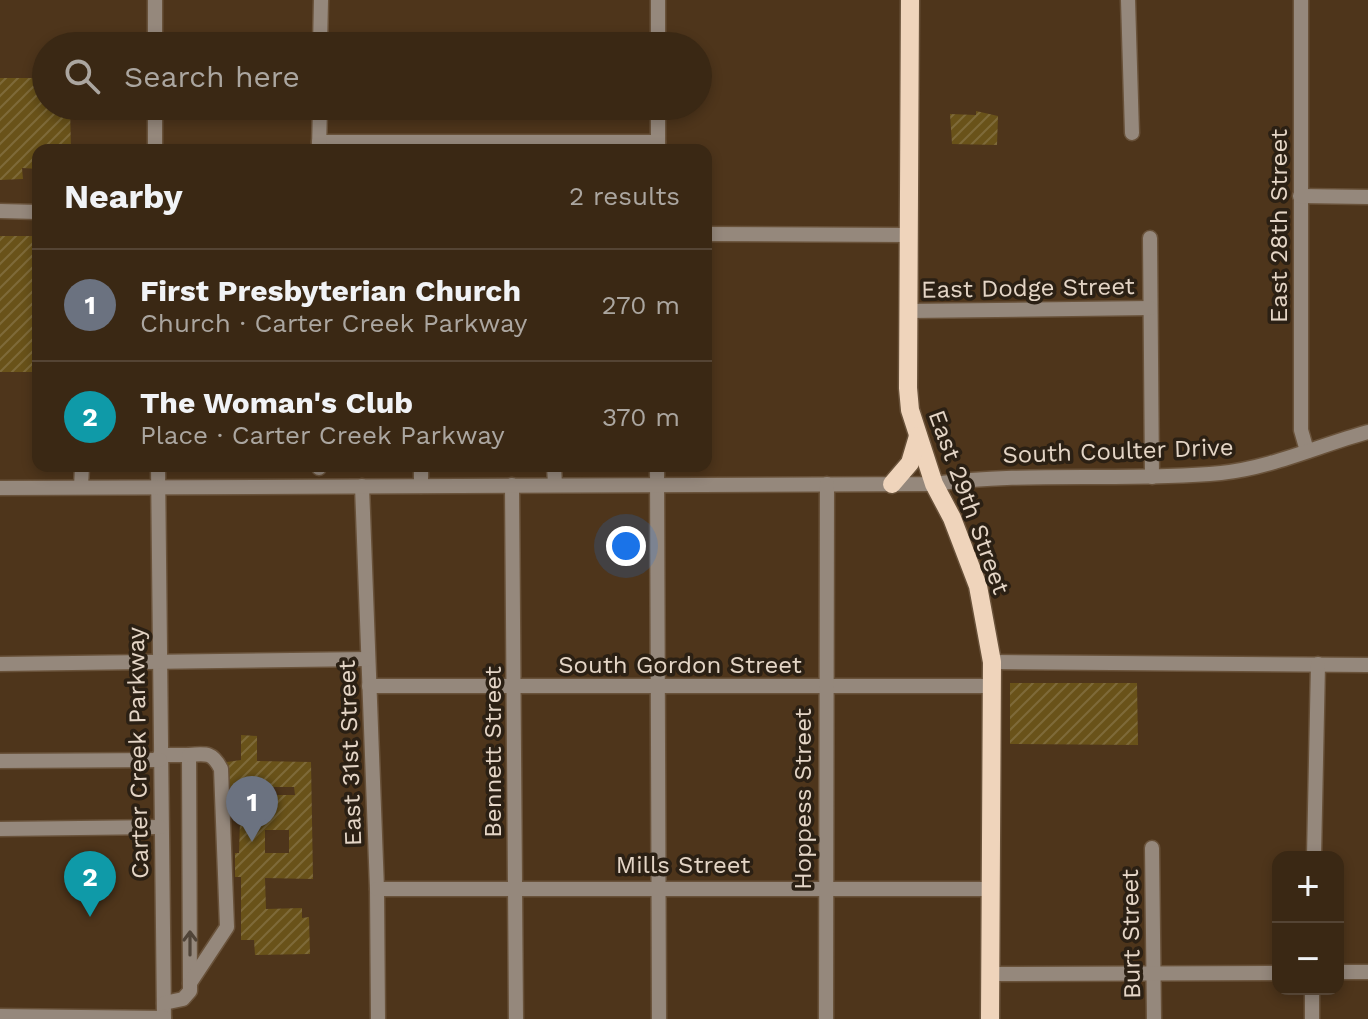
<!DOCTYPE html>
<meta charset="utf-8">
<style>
body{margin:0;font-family:"Work Sans",sans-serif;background:#453422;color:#f1f3f6}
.controls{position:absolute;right:24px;bottom:24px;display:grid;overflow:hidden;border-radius:16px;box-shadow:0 4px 12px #0003}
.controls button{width:72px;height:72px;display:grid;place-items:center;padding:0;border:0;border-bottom:2px solid #544434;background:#3a2814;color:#f1f3f6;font:40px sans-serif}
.you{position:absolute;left:626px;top:546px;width:28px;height:28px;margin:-20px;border:6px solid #fff;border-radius:50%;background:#1a73e8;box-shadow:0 0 0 12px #1a73e833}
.badge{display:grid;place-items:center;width:52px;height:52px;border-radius:50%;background:#7bbef8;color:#fff;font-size:26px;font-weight:700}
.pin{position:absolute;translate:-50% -66px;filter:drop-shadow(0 2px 4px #0008)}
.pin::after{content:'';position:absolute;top:42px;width:28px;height:24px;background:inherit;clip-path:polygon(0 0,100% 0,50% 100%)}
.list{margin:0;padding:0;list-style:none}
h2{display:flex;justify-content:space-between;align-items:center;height:104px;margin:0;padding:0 32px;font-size:34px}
h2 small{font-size:26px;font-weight:400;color:#aba6a0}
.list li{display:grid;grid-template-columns:52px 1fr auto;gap:24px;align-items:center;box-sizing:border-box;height:112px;padding:0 32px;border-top:2px solid #544434}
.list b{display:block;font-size:30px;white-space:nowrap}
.list p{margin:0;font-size:26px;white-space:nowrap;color:#aba6a0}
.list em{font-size:26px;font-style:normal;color:#aba6a0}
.icon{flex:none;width:44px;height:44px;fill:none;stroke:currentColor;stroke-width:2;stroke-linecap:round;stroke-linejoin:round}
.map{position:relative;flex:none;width:1368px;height:1019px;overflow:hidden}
.search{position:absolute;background:#3a2814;box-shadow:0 4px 12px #0003;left:32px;top:32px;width:680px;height:88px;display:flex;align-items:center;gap:20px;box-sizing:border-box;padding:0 28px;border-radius:44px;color:#aba6a0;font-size:30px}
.panel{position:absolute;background:#3a2814;box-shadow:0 4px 12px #0003;left:32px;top:144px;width:680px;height:328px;border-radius:16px}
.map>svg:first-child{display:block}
.building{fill:url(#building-hatch);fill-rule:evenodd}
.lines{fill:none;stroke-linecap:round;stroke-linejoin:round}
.minor-casing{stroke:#69523a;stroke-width:17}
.major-casing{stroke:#69523a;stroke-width:21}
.minor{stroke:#95887c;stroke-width:14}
.major{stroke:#efd4bb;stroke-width:18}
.oneway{stroke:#504438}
.labels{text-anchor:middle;stroke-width:7;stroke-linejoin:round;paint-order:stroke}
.street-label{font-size:24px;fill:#e4d5c6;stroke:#2b2014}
</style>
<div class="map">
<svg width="1368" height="1019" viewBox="0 0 1368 1019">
<defs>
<pattern id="building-hatch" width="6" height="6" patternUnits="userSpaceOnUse" patternTransform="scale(2)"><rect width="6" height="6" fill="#695219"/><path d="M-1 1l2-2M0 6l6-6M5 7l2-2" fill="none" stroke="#7e6a39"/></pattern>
</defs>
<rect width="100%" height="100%" fill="#4e351b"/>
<g class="building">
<path d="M0,78H46V106H70L71,150H38V169L22,168L23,179L0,180Z"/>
<path d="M976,111L998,116L997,145L952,144L950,114L976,115Z"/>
<path d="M0,236H38V266H35V281H38V372H0Z"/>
<path d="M1010,683H1137L1138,745L1010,744Z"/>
<path d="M241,735L257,736V761L311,762L313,879L265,878L266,909L302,908V918L309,917L310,954L255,955L254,940H241V877H235V853H239L241,788L226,787L227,762L241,760ZM257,787H294L295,795H258ZM265,830H289V853H265Z"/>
</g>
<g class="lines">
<g class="minor-casing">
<g id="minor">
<path d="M658,0V46"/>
<path d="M1128,0L1132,133"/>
<path d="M1301,0V430L1307,451"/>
<path d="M155,46V0"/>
<path d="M320,46L321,0"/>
<path d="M658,106V150"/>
<path d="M319,142H658"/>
<path d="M155,150V106"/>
<path d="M319,150L320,106"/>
<path d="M1300,196L1368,197"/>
<path d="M0,211L38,212"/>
<path d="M706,234L908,235"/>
<path d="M1150,238L1152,477"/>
<path d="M908,311L1150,308"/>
<path d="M158,466L164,1019"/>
<path d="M319,466V468"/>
<path d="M554,466L555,485"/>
<path d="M657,466L659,1019"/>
<path d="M512,485L516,1019"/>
<path d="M362,486L377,889L378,1019"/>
<path d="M421,486V466"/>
<path d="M81,487L82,466"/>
<path d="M0,488L934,484C1029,471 1125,482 1221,473C1271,468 1320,445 1368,432"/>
<path d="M992,662L1368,665"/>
<path d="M0,664L368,659"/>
<path d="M369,686H991"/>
<path d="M160,755H189L190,991L183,999L164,1003"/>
<path d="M189,755C207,753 213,753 221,769L227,927L190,983"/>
<path d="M0,761L160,760"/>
<path d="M0,829L160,827"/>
<path d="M1152,848L1154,1019"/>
<path d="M1314,857L1318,664"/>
<path d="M377,889H990"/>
<path d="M1338,972H1368"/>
<path d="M990,974L1278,973"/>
<path d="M1312,989V1019"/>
<path d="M0,1016L164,1018"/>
<path d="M826,1019L827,484"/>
</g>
</g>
<g class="major-casing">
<g id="major">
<path d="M910,0L908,388L910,410L934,484L952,518L978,586L992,662L990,1019"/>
<path d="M892,484L910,463L918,436"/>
</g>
</g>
<use href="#minor" class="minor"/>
<use href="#major" class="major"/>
</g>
<defs><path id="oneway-shaft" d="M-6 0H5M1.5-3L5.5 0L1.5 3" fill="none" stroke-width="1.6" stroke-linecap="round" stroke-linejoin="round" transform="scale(2)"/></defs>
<use class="oneway" href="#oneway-shaft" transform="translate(190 943) rotate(-90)"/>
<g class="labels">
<g class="street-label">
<text transform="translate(1279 226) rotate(-90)" y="8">East 28th Street</text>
<text transform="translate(1028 288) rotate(-1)" y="8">East Dodge Street</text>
<text transform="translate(1118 451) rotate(-2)" y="8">South Coulter Drive</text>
<text transform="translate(969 502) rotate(70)" y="8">East 29th Street</text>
<text x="680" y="673">South Gordon Street</text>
<text transform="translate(493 752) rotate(-90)" y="8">Bennett Street</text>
<text transform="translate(138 753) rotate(-91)" y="8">Carter Creek Parkway</text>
<text transform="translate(350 753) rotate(-92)" y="8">East 31st Street</text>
<text transform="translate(803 799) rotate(-90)" y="8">Hoppess Street</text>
<text x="683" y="873">Mills Street</text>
<text transform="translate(1131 934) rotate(-91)" y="8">Burt Street</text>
</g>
</g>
</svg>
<div class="controls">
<button>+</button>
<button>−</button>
</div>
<div class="you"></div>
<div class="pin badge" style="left:252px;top:842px;background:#6b7280">1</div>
<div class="pin badge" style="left:90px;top:917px;background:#0f9aa8">2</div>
<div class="search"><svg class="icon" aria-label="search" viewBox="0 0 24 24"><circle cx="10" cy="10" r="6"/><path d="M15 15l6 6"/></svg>Search here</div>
<section class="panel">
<h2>Nearby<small>2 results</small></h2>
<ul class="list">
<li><span class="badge" style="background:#6b7280">1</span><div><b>First Presbyterian Church</b><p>Church · Carter Creek Parkway</p></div><em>270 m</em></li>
<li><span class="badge" style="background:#0f9aa8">2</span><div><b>The Woman's Club</b><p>Place · Carter Creek Parkway</p></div><em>370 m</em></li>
</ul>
</section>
</div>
